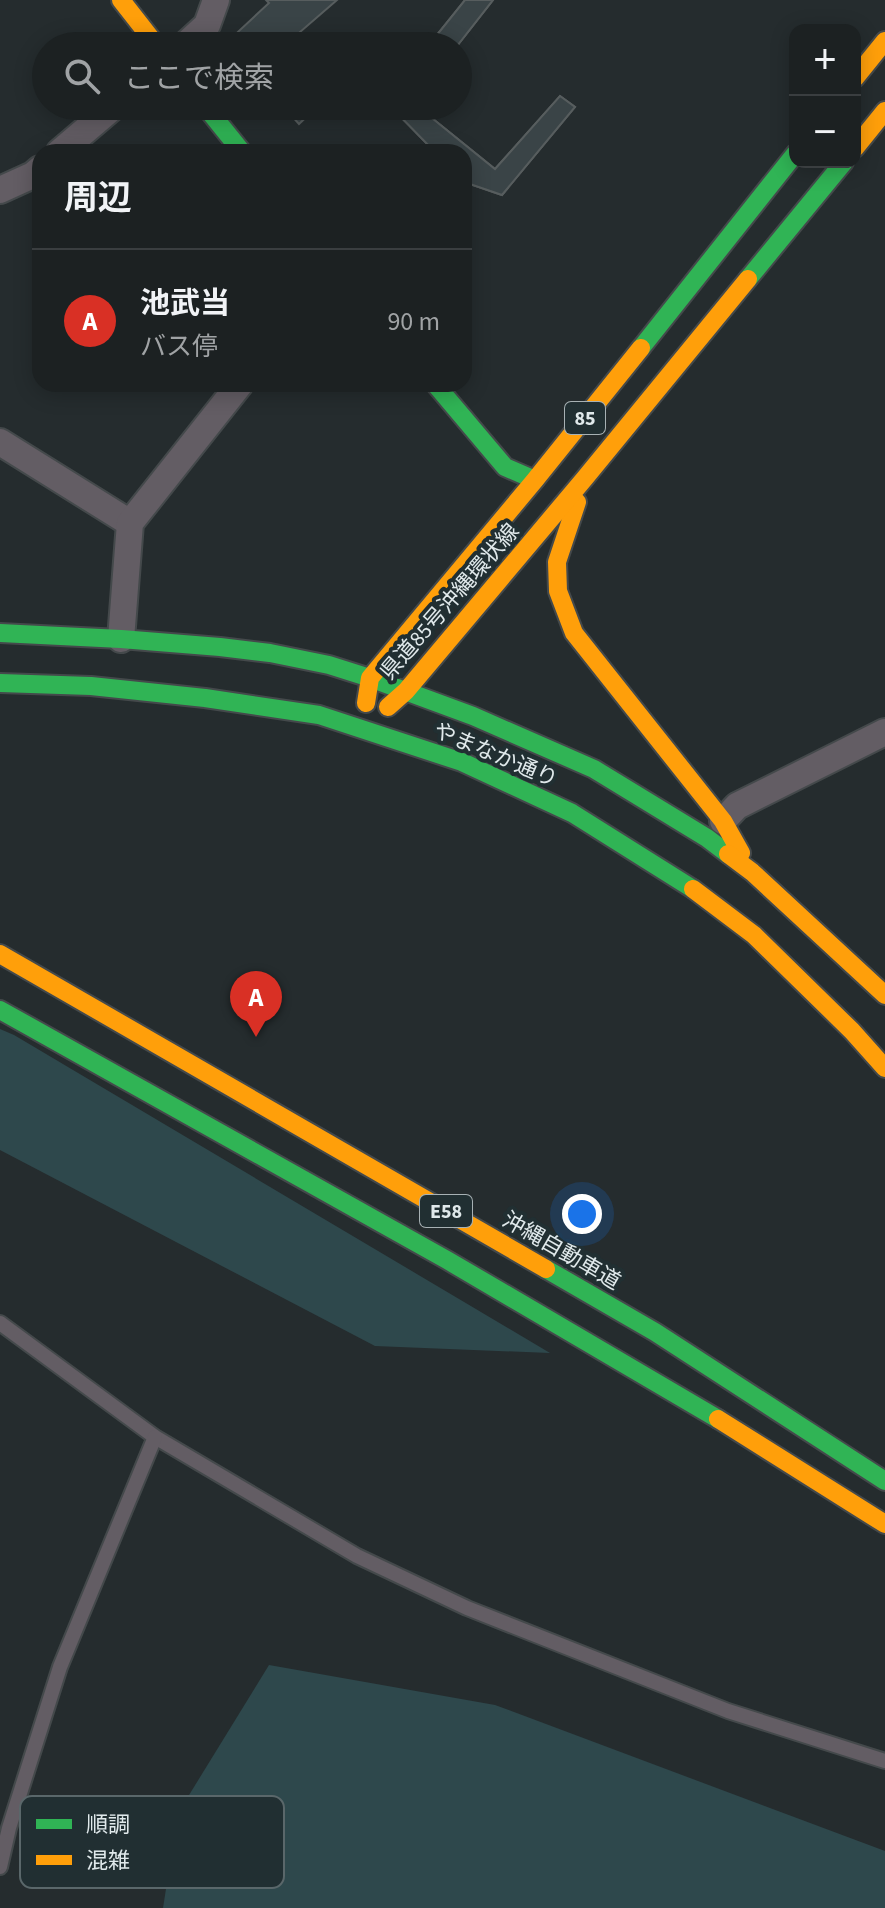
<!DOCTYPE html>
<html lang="ja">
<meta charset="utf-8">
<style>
body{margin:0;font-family:"Source Sans 3","Noto Sans JP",sans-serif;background:#292e2f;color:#f1f3f6}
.controls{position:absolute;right:24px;top:24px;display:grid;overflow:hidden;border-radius:16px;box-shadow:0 4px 20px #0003}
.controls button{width:72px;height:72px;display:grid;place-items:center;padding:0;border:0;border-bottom:2px solid #3a3e40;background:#1c2122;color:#f1f3f6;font:40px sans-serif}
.you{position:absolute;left:582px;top:1214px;width:28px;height:28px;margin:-20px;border:6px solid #fff;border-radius:50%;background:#1a73e8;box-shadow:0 0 0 12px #1a73e833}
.badge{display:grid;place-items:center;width:52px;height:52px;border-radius:50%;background:#d93025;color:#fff;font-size:26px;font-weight:700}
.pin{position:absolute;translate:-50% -66px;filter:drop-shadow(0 2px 4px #0008)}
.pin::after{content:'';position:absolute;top:42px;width:28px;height:24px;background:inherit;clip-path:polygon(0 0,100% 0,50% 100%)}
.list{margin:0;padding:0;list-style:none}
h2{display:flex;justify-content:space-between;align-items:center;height:104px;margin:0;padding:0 32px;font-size:34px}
h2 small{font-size:26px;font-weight:400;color:#a0a3a5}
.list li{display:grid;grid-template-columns:52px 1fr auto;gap:24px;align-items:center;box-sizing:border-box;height:144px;padding:0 32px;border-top:2px solid #3a3e40}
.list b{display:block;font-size:30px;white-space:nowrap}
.list p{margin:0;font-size:26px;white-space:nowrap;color:#a0a3a5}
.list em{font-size:26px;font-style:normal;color:#a0a3a5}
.icon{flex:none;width:44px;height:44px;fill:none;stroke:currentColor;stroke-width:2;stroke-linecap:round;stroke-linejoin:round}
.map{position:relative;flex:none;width:885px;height:1908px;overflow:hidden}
.search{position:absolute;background:#1c2122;box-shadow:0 4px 20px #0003;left:32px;top:32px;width:440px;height:88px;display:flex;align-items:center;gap:20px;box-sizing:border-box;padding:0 28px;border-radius:44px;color:#a0a3a5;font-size:30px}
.panel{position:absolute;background:#1c2122;box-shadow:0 4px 20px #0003;left:32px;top:144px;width:440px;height:248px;border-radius:24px}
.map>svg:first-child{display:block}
.green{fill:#2e484c}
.building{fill:#3a4447;stroke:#575d5e;stroke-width:2}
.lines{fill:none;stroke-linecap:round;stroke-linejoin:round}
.lane-casing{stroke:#44494b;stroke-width:18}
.street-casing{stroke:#44494b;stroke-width:30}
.fast-casing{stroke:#44494b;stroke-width:22}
.slow-casing{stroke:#44494b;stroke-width:22}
.lane{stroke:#635d64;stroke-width:14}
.street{stroke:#635d64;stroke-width:26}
.fast{stroke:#30b455;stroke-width:18}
.slow{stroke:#ff9f0a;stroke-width:18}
.labels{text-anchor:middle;stroke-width:8;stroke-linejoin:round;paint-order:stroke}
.shield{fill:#212f32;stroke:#a7b1b4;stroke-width:2}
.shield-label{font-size:20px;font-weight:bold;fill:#e0e9eb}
.street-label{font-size:22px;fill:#e0e9eb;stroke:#212f32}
.key{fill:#212f32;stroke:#5a676a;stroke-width:2}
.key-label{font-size:22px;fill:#e0e9eb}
</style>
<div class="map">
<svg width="885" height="1908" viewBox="0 0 885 1908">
<rect width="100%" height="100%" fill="#252c2e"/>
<g class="green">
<path d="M0,1029L14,1035L550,1353L375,1346L0,1150Z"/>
<path d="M269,1665L495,1705L885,1851V1908H163L178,1813Z"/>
</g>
<g class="building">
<path d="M266,0H337L300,32L313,46H227L225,44L269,3Z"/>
<path d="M465,0H493L457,46H428Z"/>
<path d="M465,0H493L457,46H428Z"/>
<path d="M560,96L575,107L502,195L464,182V152H435L390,106H417L495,169Z"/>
<path d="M560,96L575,107L502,195L464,182V152H435L390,106H417L495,169Z"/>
<path d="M283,106H318L299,124Z"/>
</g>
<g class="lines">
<g class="lane-casing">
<g id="lane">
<path d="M0,1323L155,1437L357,1556L467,1608L728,1711L885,1761"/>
<path d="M0,1867L9,1828L60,1667L155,1437"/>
</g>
</g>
<g class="street-casing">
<g id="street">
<path d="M184,46L207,25L216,0"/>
<path d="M60,152L114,106"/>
<path d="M0,190L33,175L40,169"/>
<path d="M0,442L130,523"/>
<path d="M121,639L130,523L240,384"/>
<path d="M723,821L737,806L885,732"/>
</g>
</g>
<g class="fast-casing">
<g id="fast">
<path d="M205,106L242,152"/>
<path d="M748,279L844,162"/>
<path d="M641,348L795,154"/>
<path d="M435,384L505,467L535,480"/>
<path d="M0,633L121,639L220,647L270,653L329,665L370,678L473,716L594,769L707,838L728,854"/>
<path d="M0,683L91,686L205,698L319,715L462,762L572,813L693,889"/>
<path d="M0,1010L447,1260L718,1419"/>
<path d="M546,1269L655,1332L885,1481"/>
</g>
</g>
<g class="slow-casing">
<g id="slow">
<path d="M121,0L157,46"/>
<path d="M855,78L885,41"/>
<path d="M855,148L885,111"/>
<path d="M577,502L557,562L558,591L574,633L723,821L741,853"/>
<path d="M366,703L370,678L535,480L641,348"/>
<path d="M388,707L406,691L585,478L748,279"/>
<path d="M728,854L752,872L885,995"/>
<path d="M693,889L754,935L852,1031L885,1068"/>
<path d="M0,954L546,1269"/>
<path d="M718,1419L885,1524"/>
</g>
</g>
<use href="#lane" class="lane"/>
<use href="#street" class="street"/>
<use href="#fast" class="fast"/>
<use href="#slow" class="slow"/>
</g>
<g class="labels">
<g class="shield">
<rect x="565" y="402" width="40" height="32" rx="6"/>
<rect x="420" y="1195" width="52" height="32" rx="6"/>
</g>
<g class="shield-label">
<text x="585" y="425">85</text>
<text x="446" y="1218">E58</text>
</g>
<g class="street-label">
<text transform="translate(449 601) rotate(-49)" y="8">県道85号沖縄環状線</text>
<text transform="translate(496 754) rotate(23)" y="8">やまなか通り</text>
<text transform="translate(562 1250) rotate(30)" y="8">沖縄自動車道</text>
</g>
</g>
<rect x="20" y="1796" width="264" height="92" rx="12" class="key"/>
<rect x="36" y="1819" width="36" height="10" fill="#30b455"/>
<rect x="36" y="1855" width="36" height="10" fill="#ff9f0a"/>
<g class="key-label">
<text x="86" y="1832">順調</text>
<text x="86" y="1868">混雑</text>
</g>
</svg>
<div class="controls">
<button>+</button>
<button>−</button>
</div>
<div class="you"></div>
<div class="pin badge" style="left:256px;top:1037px">A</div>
<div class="search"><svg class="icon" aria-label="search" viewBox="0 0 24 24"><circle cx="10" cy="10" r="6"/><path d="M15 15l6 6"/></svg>ここで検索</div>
<section class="panel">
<h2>周辺<small></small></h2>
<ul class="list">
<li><span class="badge">A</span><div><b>池武当</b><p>バス停</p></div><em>90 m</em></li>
</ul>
</section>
</div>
